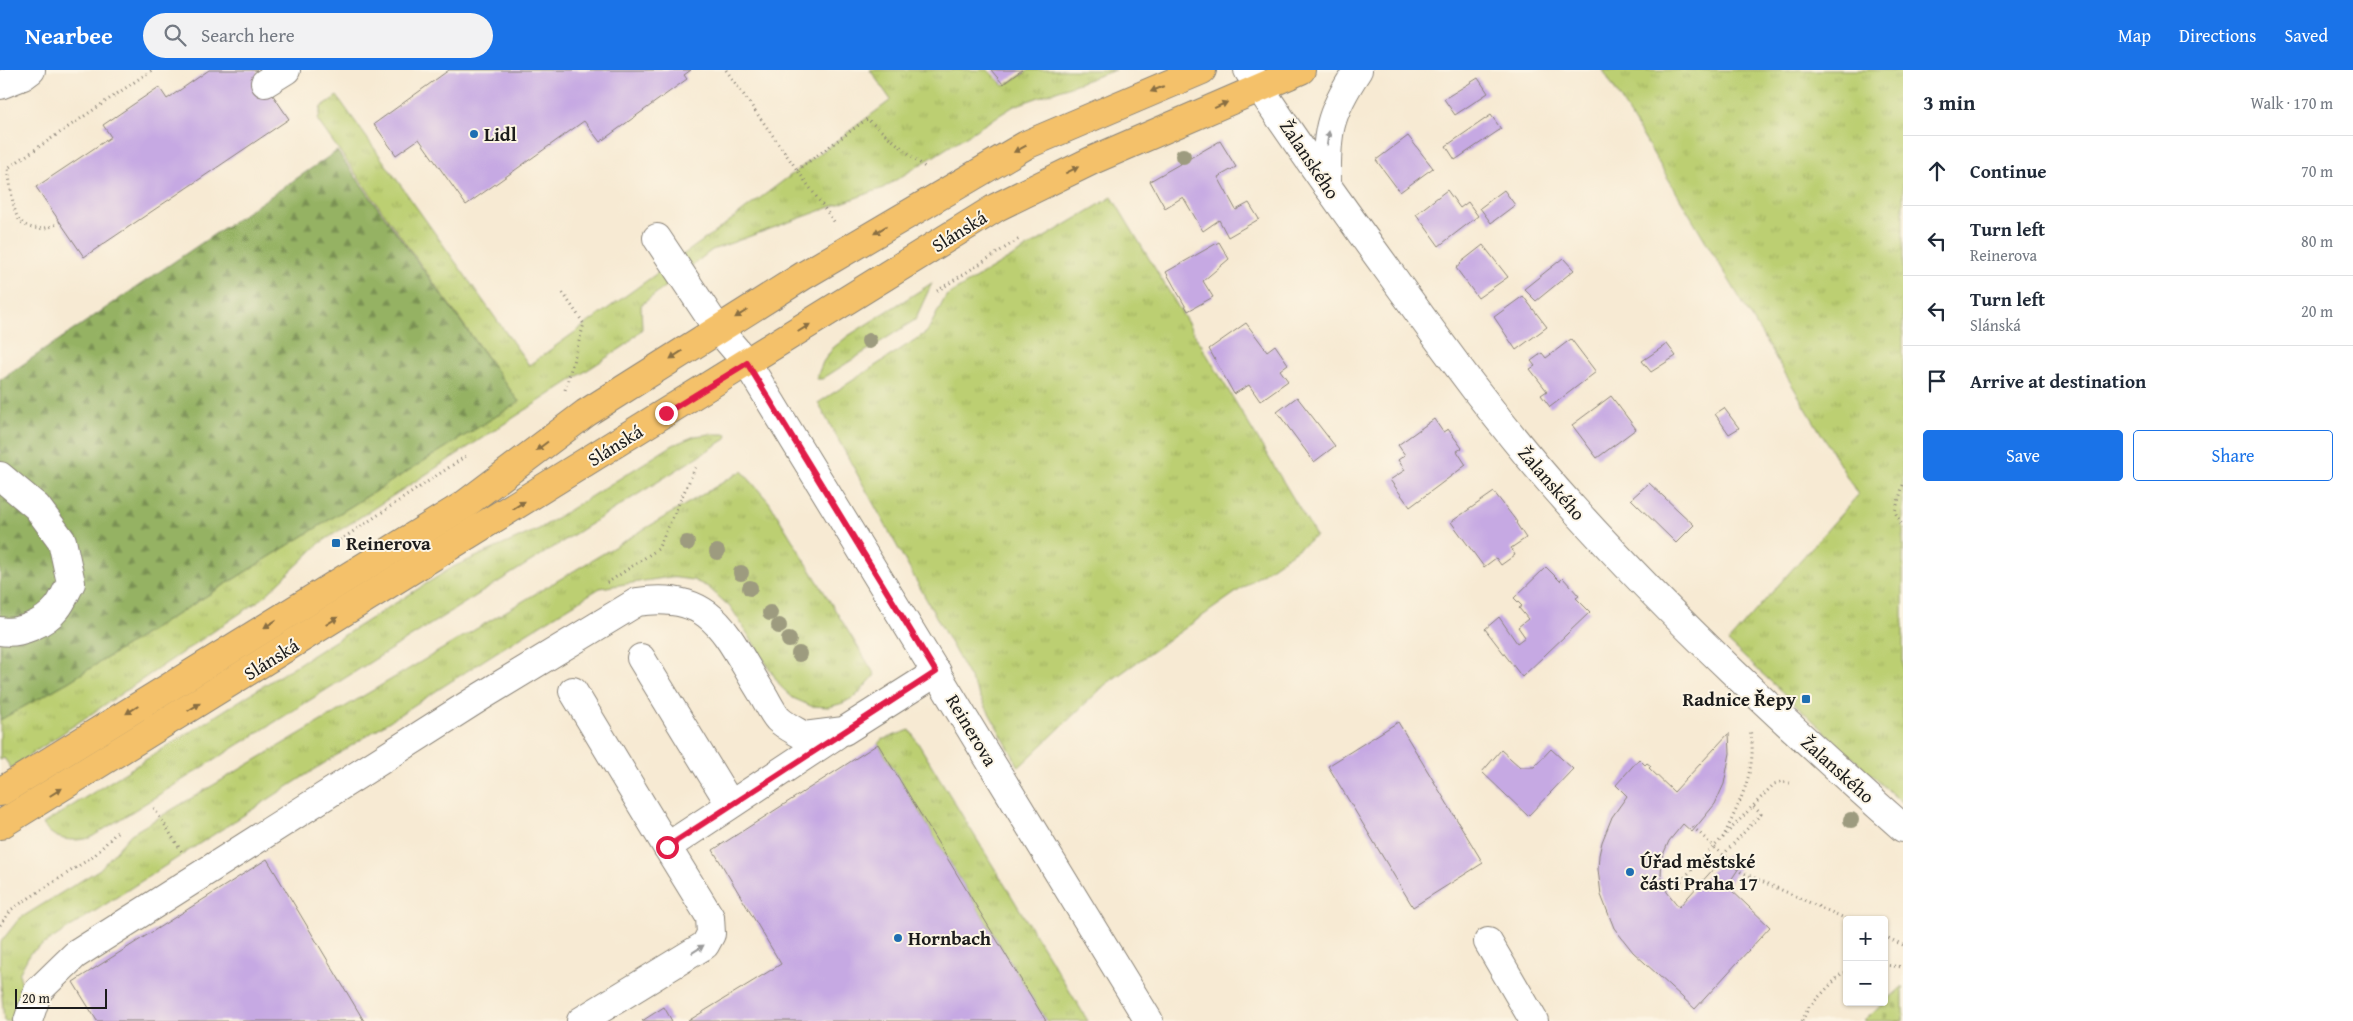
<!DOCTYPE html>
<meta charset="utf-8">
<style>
body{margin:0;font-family:"Gentium Book Plus",serif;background:#f2f2f3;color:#1f2937}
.controls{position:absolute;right:15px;bottom:15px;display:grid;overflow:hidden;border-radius:5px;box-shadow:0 1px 4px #0004}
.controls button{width:45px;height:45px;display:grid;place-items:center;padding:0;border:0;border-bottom:1px solid #e0e1e3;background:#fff;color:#1f2937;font:25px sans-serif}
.scale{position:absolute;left:15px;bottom:12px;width:92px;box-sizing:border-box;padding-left:5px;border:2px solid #1c1c1c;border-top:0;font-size:14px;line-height:18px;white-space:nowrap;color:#1c1c1c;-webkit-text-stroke:4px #fcf5e5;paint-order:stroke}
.stop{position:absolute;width:15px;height:15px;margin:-11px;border:4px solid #e11d48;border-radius:50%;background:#fff}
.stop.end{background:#e11d48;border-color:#fff;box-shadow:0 1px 5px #0008}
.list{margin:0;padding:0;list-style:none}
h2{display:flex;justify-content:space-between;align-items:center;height:65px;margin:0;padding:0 20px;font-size:21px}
h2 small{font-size:16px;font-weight:400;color:#747a83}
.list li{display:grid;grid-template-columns:32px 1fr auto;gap:15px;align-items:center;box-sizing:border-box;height:70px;padding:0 20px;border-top:1px solid #e0e1e3}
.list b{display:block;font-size:19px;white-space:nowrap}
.list p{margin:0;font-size:16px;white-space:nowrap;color:#747a83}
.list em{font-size:16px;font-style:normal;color:#747a83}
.actions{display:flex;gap:10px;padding:15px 20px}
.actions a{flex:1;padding:11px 0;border:1px solid #1a73e8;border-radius:5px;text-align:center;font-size:18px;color:#1a73e8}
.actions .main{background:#1a73e8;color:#fff}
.icon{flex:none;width:28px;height:28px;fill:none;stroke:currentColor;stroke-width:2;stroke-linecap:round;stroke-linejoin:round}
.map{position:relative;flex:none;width:1903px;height:951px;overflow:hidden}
header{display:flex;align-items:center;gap:30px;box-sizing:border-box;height:70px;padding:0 25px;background:#1a73e8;color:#fff}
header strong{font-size:24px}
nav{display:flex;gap:28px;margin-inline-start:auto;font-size:18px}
.search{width:350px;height:45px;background:#f2f2f3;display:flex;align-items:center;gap:12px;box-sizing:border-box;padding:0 18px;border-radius:28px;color:#747a83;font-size:19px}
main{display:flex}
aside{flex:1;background:#fff}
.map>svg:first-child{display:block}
.grass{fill:url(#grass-tufts);stroke:#6c7647}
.forest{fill:url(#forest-firs);stroke:#586740}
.cemetery{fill:url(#cemetery-stones);stroke:#6c7647}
.building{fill:#c6a9e3}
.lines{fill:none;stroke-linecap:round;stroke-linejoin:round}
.minor-casing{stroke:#8a8378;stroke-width:30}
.major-casing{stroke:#8a8378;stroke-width:30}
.path{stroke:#8a8378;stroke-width:3;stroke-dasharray:1 4;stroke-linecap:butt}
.minor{stroke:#fff;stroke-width:28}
.major{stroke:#f4c16a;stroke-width:28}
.path-bridge{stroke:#8a8378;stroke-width:3;stroke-dasharray:1 4;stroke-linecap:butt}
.tree{fill:#9d9b7f}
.oneway{fill:#886e43}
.oneway2{fill:#999}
.route{stroke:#e11d48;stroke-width:6}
.poi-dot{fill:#1f6fb2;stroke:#fcf5e5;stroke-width:2}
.labels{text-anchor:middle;stroke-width:4;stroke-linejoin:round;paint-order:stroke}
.poi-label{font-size:19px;font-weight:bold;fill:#1c1c1c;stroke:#fcf5e5;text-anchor:start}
.street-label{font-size:19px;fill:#1c1c1c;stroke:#fcf5e5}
</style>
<header>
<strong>Nearbee</strong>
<div class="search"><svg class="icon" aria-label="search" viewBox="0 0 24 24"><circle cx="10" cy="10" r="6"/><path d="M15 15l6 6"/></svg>Search here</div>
<nav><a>Map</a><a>Directions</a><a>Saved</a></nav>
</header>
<main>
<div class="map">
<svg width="1903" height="951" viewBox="0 0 1903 951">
<defs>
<pattern id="grass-tufts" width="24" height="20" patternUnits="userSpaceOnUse" patternTransform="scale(1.25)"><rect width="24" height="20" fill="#bccf72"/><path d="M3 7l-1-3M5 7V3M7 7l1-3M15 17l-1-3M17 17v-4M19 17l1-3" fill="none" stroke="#a1b162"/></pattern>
<pattern id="forest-firs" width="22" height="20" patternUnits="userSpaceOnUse" patternTransform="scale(1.25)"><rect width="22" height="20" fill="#95b264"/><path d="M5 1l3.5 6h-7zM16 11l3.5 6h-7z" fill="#799052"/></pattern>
<pattern id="cemetery-stones" width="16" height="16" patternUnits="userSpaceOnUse" patternTransform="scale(1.25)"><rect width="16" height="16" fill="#bccf72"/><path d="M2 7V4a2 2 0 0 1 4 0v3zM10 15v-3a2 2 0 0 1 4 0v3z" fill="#a1b162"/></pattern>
</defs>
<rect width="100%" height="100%" fill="#fcf5e5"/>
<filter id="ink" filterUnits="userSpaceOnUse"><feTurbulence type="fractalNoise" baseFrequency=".02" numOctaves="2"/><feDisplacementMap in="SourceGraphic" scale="10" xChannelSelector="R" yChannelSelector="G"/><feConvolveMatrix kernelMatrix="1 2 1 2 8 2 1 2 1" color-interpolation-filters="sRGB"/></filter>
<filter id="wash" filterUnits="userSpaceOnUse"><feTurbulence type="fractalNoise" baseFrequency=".0096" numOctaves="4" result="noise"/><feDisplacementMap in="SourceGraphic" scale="20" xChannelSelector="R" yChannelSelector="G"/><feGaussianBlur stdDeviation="1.12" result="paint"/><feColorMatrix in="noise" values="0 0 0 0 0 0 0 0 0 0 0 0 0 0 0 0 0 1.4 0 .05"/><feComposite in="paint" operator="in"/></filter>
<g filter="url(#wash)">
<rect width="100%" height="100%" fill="#f7ead3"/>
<g class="grass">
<path d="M870,0H988L1004,16L1029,0H1115L1014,36L883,118L712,180L641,235L642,259L626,275L320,473L263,528L11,698L4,688L0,690V650L68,612L519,332L318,51L321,37L337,26L529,295L719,159L891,30Z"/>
<path d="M1603,0H1903V734L1728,572L1858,425Z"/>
<path d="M1112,127L1316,466L1106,614L1019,697L818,333L927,262L946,226Z"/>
<path d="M932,213L915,250L822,309H816L823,292L833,278L848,266Z"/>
<path d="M710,364H727L726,369L90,768C72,772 53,771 43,754L453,497L539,459L673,375L695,366Z"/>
<path d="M742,401L769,432L875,605L856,626L843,633L829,637L811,636L793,628L781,617L732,539L708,517L693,510L670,507L600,518L495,583L30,883L19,904L24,921L13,951H4L0,902V873L19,849L100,799L131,764Z"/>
<path d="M910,660L1088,951H1046L878,674L881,670Z"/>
</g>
<path class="forest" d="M337,81L519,332L68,612L0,650V310Z"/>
<path class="cemetery" d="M1903,916V951H1864Z"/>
<g id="blocks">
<g class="building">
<path d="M209,0H256L289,49L84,187L36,117L111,67L103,55L159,17L167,29Z"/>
<path d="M449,0H691L684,5L687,9L600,72L584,51L466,135L419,69L396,85L374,54Z"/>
<path d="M991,0H1022L1003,14Z"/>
<path d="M1478,8L1488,23L1455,45L1444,29Z"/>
<path d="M1491,45L1501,59L1455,90L1446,76Z"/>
<path d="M1408,66L1433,98L1400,122L1376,90Z"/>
<path d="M1220,71L1236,97L1218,107L1236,140L1249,133L1259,149L1228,167L1219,150L1203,161L1183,127L1165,138L1150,111Z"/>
<path d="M1447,120L1460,138L1468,132L1478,146L1439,176L1416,144Z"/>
<path d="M1504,120L1515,135L1491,153L1480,138Z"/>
<path d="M1219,172L1229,189L1203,211L1213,227L1188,241L1166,202Z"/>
<path d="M1483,175L1508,207L1478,228L1456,198L1461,194L1460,193Z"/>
<path d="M1563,188L1574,200L1536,231L1524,219Z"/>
<path d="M1523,226L1547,257L1516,280L1494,247Z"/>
<path d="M1246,253L1267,281L1275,275L1288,294L1280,300L1288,311L1260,331L1249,315L1234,324L1209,279Z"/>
<path d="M1571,269L1596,302L1550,337L1541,325L1547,321L1530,299L1535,296L1531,291L1542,283L1546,288Z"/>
<path d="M1667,274L1676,286L1651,302L1642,291Z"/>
<path d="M1611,326L1636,359L1597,388L1572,355Z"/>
<path d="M1297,327L1335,376L1314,392L1277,342Z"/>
<path d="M1724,338L1739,358L1729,364L1715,344Z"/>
<path d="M1434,349L1443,362L1448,359L1462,378L1457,381L1466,395L1410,437L1390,410L1405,400L1398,390L1405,385L1398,375Z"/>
<path d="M1649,413L1694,455L1676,473L1631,429Z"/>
<path d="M1494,422L1517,452L1516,453L1526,468L1511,478L1515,485L1501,495L1496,488L1484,497L1451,452Z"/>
<path d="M1546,497L1560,511L1563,508L1579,526L1576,528L1590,542L1522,607L1485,559L1499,547L1517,573L1525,567L1518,557L1528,549L1519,538L1522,536L1514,528Z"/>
<path d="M1398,652L1483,793L1413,837L1328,696Z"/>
<path d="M1729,663L1730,683L1724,714L1715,734L1692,762L1683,754L1669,771L1662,787L1661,805L1667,822L1679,837L1726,785L1739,798L1727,816L1770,857L1695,939L1633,882L1614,858L1601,825L1598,799L1599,785L1602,772L1612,747L1627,726L1616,715L1639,689L1645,695L1647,693L1651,696L1649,698L1674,722Z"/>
<path d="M878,674L1046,951H688L781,894L713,780Z"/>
<path d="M1551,679L1573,699L1528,746L1482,702L1501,680L1520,697H1534Z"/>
<path d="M267,789L364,951H97L73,912Z"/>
<path d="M664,937L672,951H642Z"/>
</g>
</g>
</g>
<g filter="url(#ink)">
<use href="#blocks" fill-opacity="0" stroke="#8a8378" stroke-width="1"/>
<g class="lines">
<g class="minor-casing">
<g id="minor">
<path d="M1248,0C1293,69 1341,136 1390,203C1448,284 1506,364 1573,438C1676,552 1788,656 1903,758"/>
<path d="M265,13L286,0"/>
<path d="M0,15L23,6L31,0"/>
<path d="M1327,116C1326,63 1328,45 1358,0"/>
<path d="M657,168L717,258L747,293L1149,951"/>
<path d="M0,406L37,437L62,471L71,513C66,521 63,531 57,538C45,553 19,565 0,561"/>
<path d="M641,588L730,734"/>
<path d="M573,621L667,777"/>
<path d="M1488,872L1534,951"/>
<path d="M28,951L38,921L75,885L482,626L637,532C715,520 726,566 762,623C767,631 772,642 778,649C785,656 796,661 804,666L844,661L937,602"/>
<path d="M581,951L705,875L711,864L710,847L667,777L836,665"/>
</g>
</g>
<g class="major-casing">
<g id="major">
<path d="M0,722L464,435L586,343L803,206L1026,75L1202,0"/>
<path d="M0,755L997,137L1093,90L1301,0"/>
</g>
</g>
<g class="path">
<path d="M726,0L835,153"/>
<path d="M797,100L867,49L926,98"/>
<path d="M60,152C47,161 25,162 17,146C12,135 10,111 8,98L152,0"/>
<path d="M937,221L1019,169"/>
<path d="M563,223L584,254L565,320"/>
<path d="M1903,415L1895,442L1903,457"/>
<path d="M336,473L466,386"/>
<path d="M607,513L658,479L697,394"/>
<path d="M154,738L182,782"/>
<path d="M1723,768C1738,735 1759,698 1750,660"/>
<path d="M1723,785L1761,744L1753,736"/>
<path d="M1681,811L1774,714L1781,712L1790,713"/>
<path d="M0,855L12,839L94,786L117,762"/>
<path d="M1884,866L1903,875"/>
<path d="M1884,895L1903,897"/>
<path d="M1802,951L1809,937L1841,904L1847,902"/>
</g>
<use href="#minor" class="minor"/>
<use href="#major" class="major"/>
<path class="path-bridge" d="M1693,757L1741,802L1849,850"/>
</g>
<g class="tree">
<circle cx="1183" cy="86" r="8"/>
<circle cx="869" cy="271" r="8"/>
<circle cx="687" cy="473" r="8"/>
<circle cx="717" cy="482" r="8"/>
<circle cx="741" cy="503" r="8"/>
<circle cx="750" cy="518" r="8"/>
<circle cx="770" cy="543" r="8"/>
<circle cx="779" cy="556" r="8"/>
<circle cx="789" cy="570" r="8"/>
<circle cx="799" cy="584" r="8"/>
<circle cx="1851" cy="750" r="8"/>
</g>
<defs><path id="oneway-solid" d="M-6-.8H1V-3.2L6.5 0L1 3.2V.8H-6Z" transform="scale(1.25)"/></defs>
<g class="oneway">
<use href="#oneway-solid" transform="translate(1157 19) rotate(157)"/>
<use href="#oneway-solid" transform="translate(1221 35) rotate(-24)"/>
<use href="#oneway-solid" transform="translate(1020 79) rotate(152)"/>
<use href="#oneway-solid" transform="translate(1072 100) rotate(-26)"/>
<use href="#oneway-solid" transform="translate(880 160) rotate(149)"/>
<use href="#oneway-solid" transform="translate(741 244) rotate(148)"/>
<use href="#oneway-solid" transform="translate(804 258) rotate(-32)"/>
<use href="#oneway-solid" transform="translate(676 285) rotate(147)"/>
<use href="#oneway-solid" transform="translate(542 376) rotate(143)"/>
<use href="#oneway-solid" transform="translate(519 435) rotate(-32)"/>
<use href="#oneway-solid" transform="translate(332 551) rotate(-32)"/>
<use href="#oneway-solid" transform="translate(270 554) rotate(148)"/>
<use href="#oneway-solid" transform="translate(194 637) rotate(-32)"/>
<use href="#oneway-solid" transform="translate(132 640) rotate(148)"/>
<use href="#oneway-solid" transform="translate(56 722) rotate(-32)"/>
</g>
<g class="oneway2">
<use href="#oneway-solid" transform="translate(1328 68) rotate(-82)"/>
<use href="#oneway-solid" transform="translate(698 879) rotate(-33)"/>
</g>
</g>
<g class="lines" filter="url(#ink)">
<path class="route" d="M666,343L747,293L936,602L667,777"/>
</g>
<g class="poi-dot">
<circle cx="474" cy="64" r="5"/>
<rect x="331" y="468" width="10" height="10" rx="2.5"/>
<rect x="1801" y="624" width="10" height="10" rx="2.5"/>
<circle cx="1630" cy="802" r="5"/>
<circle cx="898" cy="868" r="5"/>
</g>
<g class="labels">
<g class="poi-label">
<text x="484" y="71">Lidl</text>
<text x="346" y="480">Reinerova</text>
<text x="1796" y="636" text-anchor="end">Radnice Řepy</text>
<text x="1640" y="798">Úřad městské<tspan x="1640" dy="22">části Praha 17</tspan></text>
<text x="908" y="875">Hornbach</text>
</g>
<g class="street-label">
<text transform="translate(1310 89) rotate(56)" y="7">Žalanského</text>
<text transform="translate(959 161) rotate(-32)" y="7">Slánská</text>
<text transform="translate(615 375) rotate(-32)" y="7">Slánská</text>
<text transform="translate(1552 413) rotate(49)" y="7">Žalanského</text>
<text transform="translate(271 589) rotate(-32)" y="7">Slánská</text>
<text transform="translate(972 660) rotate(59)" y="7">Reinerova</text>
<text transform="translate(1838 699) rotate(42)" y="7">Žalanského</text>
</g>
</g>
</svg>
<div class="controls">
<button>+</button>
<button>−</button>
</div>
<div class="scale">20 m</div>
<div class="stop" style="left:667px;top:777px"></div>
<div class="stop end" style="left:666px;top:343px"></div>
</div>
<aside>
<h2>3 min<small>Walk · 170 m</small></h2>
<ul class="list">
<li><svg class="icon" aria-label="ahead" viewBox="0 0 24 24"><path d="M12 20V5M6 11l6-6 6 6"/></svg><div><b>Continue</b></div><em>70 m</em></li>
<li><svg class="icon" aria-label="left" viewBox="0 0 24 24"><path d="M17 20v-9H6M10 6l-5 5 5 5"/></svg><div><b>Turn left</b><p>Reinerova</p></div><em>80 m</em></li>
<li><svg class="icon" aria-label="left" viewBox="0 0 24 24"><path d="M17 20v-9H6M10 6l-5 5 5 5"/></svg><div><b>Turn left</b><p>Slánská</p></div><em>20 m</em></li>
<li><svg class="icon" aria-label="arrive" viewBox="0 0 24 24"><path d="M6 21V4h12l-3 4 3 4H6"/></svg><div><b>Arrive at destination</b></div></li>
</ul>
<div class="actions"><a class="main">Save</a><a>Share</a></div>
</aside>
</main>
